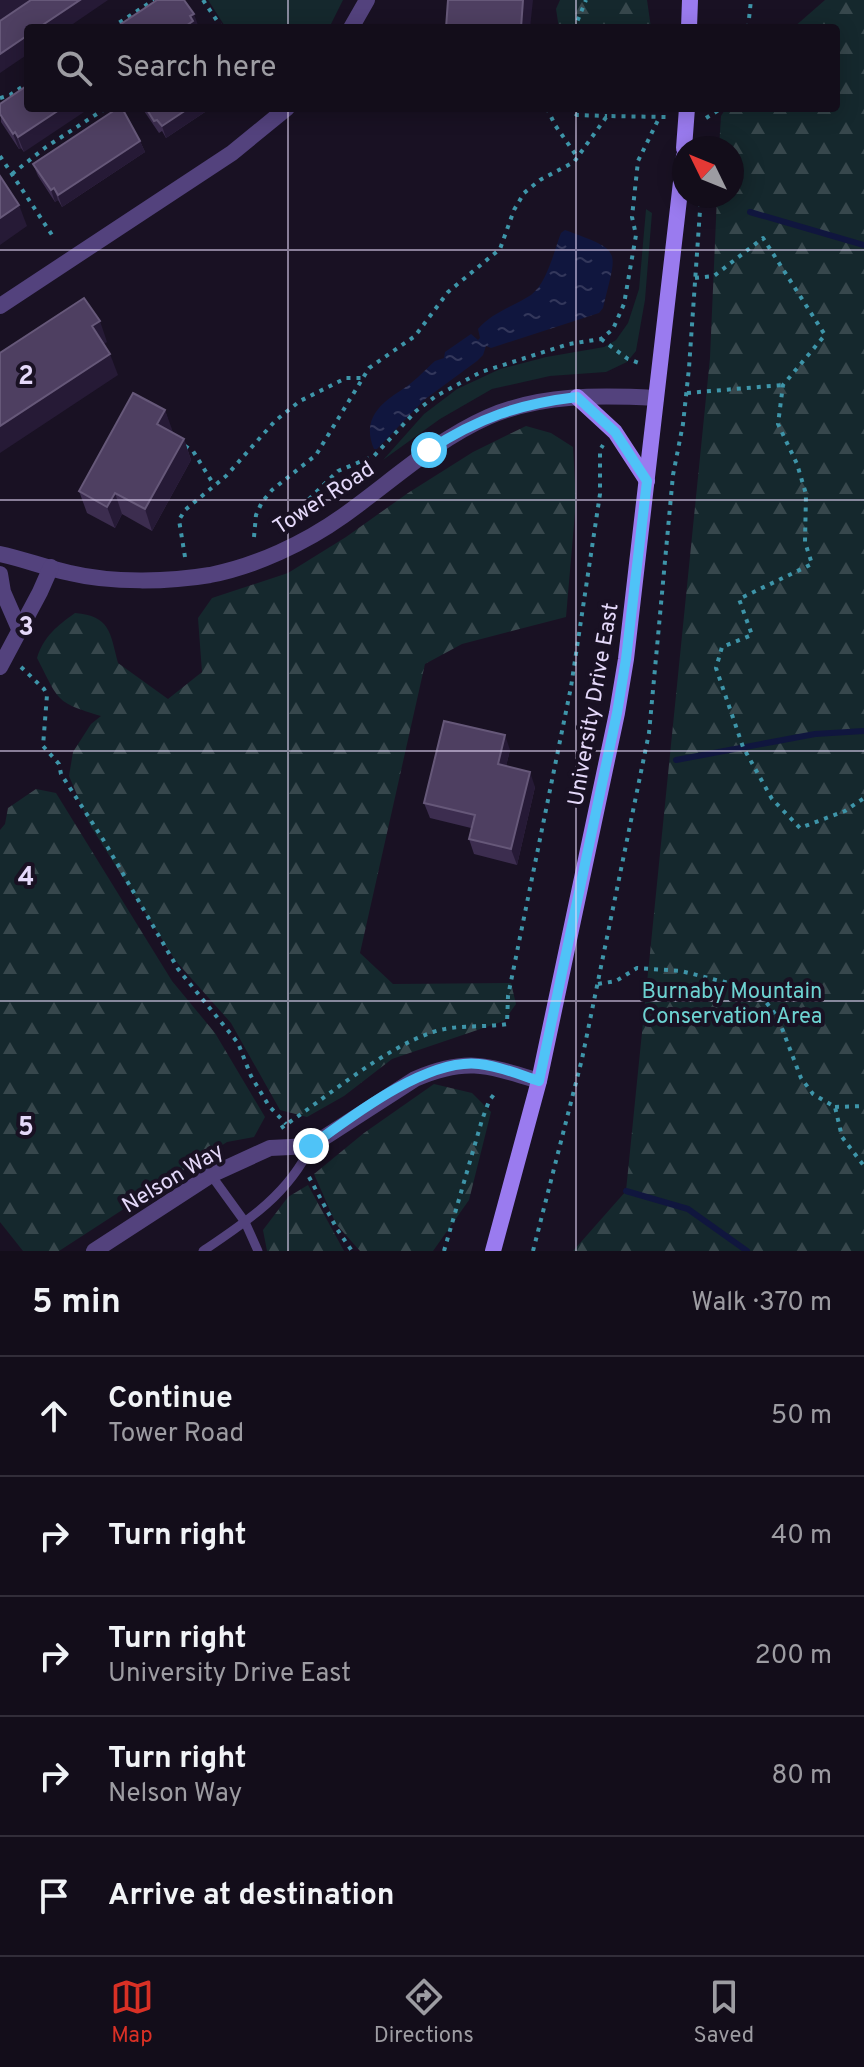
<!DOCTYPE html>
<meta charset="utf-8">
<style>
body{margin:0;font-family:Overpass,sans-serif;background:#201b27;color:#f1f3f6}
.compass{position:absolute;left:672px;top:136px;width:72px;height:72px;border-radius:50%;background:#130d1a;box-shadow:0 4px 20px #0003;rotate:313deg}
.stop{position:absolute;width:24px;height:24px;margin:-18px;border:6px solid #4fc3f7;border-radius:50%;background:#fff}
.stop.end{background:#4fc3f7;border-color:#fff;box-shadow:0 2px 8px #0008}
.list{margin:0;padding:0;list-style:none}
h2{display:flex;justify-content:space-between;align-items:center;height:104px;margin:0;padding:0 32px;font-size:34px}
h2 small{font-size:26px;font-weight:400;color:#9d9ca2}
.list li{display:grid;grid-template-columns:52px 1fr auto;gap:24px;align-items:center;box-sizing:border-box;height:120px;padding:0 32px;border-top:2px solid #322d39}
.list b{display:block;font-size:30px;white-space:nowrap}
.list p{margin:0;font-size:26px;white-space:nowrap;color:#9d9ca2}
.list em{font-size:26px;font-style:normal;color:#9d9ca2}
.icon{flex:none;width:44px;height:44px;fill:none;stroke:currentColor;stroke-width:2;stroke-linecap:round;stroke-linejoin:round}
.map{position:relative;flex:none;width:864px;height:1251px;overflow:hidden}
.search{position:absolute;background:#130d1a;box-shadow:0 4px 20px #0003;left:24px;right:24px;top:24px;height:88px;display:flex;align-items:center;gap:20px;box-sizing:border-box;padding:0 28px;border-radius:8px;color:#9d9ca2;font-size:30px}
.sheet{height:704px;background:#130d1a}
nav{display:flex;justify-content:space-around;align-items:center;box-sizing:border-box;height:112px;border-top:2px solid #322d39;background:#130d1a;font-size:22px;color:#9d9ca2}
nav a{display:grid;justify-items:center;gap:4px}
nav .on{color:#d93025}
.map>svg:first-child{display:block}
.green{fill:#15282d}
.forest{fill:url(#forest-firs)}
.water{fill:url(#water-ripples)}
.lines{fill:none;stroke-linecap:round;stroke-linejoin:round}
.stream{stroke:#10163e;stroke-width:6}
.path{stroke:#3e95a9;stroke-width:4;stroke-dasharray:4 6;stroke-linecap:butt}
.lane{stroke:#53427d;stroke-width:9}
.street{stroke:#53427d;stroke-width:16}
.secondary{stroke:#9a7bef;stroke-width:16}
.wall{fill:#3c2d4f}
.shaded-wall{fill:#261a36}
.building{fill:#4e3f61;stroke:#665879;stroke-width:2}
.route{stroke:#4fc3f7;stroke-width:10}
.grid{fill:none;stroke:#e5d9fa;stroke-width:2;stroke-opacity:0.55}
.labels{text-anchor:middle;stroke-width:8;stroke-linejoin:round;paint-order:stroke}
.street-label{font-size:22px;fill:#e5d9fa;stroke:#191123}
.park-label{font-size:22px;fill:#6dd2d1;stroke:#191123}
.grid-label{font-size:26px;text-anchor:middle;font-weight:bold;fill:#e5d9fa;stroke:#191123;stroke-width:8;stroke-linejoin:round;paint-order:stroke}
</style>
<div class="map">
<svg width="864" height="1251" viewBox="0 0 864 1251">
<defs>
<pattern id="forest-firs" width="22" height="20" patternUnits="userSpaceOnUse" patternTransform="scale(2)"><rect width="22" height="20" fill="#15282d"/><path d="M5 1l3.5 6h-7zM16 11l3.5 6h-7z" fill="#37474c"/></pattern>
<pattern id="water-ripples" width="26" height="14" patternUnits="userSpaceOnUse" patternTransform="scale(2)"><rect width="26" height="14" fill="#10163e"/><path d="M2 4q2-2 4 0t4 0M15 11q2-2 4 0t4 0" fill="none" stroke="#33375b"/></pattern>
</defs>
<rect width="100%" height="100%" fill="#191123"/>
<g class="green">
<path d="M208,0H343L329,28H226Z"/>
<path d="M646,209L652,213L645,300L637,345L636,351L627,362L606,372L550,376L492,389L440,419L383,460L424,414L457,389L500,369L546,357L604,347L616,340L628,323L639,289Z"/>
</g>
<g class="forest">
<path d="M560,0H647L651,28H559L556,9Z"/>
<path d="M825,0H864V1251H573L626,1191L710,358L717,196H732V148H719L721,116L726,108H836V28H793Z"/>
<path d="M526,426L551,433L573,447L576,501L566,617L462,644L425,664L360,953L393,984L511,983L516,1004L504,1021L392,1059L344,1096L307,1117L280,1110L231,1023L175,960L90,825L69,776L73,752L91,724L101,716C54,702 59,700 37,658C44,636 57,626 75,613C110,616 110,632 118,663L168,699L202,672L198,618L212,598L288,573L346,537L408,493L473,452Z"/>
<path d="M36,789L56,793L172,981L215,1033L265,1117L254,1137L227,1142L59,1251H23L0,1222V830L5,824L8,808Z"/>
<path d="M434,1084L472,1093L491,1112L469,1200L433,1251H360L336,1224L314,1174L364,1133Z"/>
<path d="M308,1185L344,1251H267L263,1230L288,1197Z"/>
</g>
<path class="water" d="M565,230C624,252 617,248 603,308L599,313L491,348L486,346L483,355L477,361L424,400L377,449H374C362,421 378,405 400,391C412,384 424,371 435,361L444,358L445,352L471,334L478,340L480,338L478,329C491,313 514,306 531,295C547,283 554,251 561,233Z"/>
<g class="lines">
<g class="stream">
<path d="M750,212L864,245"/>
<path d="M676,760L815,734L864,731"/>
<path d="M626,1191L688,1209L747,1251"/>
</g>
<g class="path">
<path d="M203,0L222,28"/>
<path d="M111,28L154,0"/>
<path d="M571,28L577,22L586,0"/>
<path d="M748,28L751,0"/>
<path d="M0,98L10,95L28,83"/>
<path d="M547,108L555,125L578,158"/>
<path d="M567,108L577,115L607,116"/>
<path d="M706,118L722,108"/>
<path d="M0,156L52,235"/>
<path d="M12,174L46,147L106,108"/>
<path d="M695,278L714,276L763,238L825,335L783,385L778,424L797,464L806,494L805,542L812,564L739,599L752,635L722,647L716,668L743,747L772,799L800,828L845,811L864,798"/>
<path d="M601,339L628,359L639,363"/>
<path d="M687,393L783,385"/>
<path d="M185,446L193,451L214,485"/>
<path d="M308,517L304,508L308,500L338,471L374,456L416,411L436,396L481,372L569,344L601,339L613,329L624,304L636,235L632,217L638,161L660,116"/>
<path d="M254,537L256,515L262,502L272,490L316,455L369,368L415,336L448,292L500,249L514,210L524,193L540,180L574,162L607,116L668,117"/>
<path d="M185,557L179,520L185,510L226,476L275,421L300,401L346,378H362"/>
<path d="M21,667L44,689L47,695L43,746L59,764L61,774L104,841L178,969L238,1043L251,1076L269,1106L286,1124"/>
<path d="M598,984L616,981L637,968L681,971L748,988L766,1002L778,1018L801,1078L813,1094L835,1107L842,1137L864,1166"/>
<path d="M835,1107L864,1106"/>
<path d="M281,1128C326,1098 382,1049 433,1032C457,1024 482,1028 507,1024L508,996L571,687L600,494V450L603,445"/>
<path d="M309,1177L337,1229L352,1251"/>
<path d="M444,1251L482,1120L489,1101L495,1093"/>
<path d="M533,1251L582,1059L649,733L673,475L683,424L689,368L701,196"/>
</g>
<g class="lane">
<path d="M211,1175L245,1222L258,1251"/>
<path d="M203,1251C246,1222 288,1195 311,1146"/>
</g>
<g class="street">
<path d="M351,28L367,0"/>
<path d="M0,306L232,153L287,108"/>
<path d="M0,554C24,559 46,568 70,573C111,583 169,582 210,575C256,566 305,543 343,516C391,482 434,441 488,417C541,394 600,395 656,398"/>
<path d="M0,574L3,592L20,631"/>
<path d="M0,667L40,592L51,567"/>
<path d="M94,1251L211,1175L270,1148L311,1146L415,1079C466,1057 487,1065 539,1081"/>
</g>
<g class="secondary">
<path d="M689,28L690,0"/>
<path d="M684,148L687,108"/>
<path d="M577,397L615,432L647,481"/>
<path d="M493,1251L539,1081L617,713L626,659L684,156"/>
</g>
</g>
<g class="wall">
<path d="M28,85L24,152L21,148L19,149L1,122L0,104Z"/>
<path d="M142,108H211L166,138L162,131L159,133Z"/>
<path d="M140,141L145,152L62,207L58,200L55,202L38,176L33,164Z"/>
<path d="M165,410L172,433L184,439L191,460L152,531L122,514L115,528L87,513L79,491Z"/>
<path d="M510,750L506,766L535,787L517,865L474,854L469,839L471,828L430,818L424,803Z"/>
</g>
<g class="shaded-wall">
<path d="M0,0H31L0,21Z"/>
<path d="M80,0H108L67,28H38Z"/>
<path d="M523,0H533L530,28H521Z"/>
<path d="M194,14L199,28H183L190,16Z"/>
<path d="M28,35V54L0,73V54Z"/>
<path d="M62,108H90L24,152L18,137Z"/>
<path d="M189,108H211L166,138L162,126Z"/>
<path d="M15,132L21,148L19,149L13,134Z"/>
<path d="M140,141L145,152L62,207L58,195Z"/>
<path d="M54,188L58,200L55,202L51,190Z"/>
<path d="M19,205L27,226L0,245V218Z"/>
<path d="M100,321L107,342L99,347L92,326Z"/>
<path d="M110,354L118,375L0,453V426Z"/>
<path d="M165,410L173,432L165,446L157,424Z"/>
<path d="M184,439L191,460L152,531L145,509Z"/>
<path d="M115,493L122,514L115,528L107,507Z"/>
<path d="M505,735L510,750L503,779L498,764Z"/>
<path d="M530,772L535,787L517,865L511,849Z"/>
</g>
<g class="building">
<path d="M31,0H80L38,28H28V35L0,54V21Z"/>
<path d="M157,0H184L194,14L190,16L193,21L183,28H115Z"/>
<path d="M448,0H523L521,28H446Z"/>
<path d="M28,85V108H62L18,137L15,132L13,134L0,114V104Z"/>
<path d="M118,108H122L140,141L58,195L54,188L51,190L33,164Z"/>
<path d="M146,108H189L162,126L157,120L154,121Z"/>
<path d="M0,176L19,205L0,218Z"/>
<path d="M84,298L100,321L92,326L110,354L0,426V353Z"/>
<path d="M133,393L165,410L157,424L184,439L145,509L115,493L107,507L79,491Z"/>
<path d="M444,721L505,735L498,764L530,772L511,849L469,839L475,815L424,803Z"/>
</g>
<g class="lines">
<path class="route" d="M311,1146C352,1116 427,1058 479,1064C500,1066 520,1075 539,1081L617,713L626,659L647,481L615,432L577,397C519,404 478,418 429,450"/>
</g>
<path class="grid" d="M288,0V28M576,0V28M288,108V1251M576,108V1251M0,250H864M0,500H864M0,751H864M0,1001H864"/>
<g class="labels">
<g class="street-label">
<text transform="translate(323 497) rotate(-33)" y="8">Tower Road</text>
<text transform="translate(592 704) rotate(-80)" y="8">University Drive East</text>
<text transform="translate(172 1177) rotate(-31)" y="8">Nelson Way</text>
</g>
<g class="park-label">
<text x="732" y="998">Burnaby Mountain<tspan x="732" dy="25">Conservation Area</tspan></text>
</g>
</g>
<g class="grid-label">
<text x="26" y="384">2</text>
<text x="26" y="635">3</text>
<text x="26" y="885">4</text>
<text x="26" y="1135">5</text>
</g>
</svg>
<svg class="compass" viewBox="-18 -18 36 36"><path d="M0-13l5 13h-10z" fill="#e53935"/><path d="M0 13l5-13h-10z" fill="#9d9ca2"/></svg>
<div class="stop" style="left:429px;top:450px"></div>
<div class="stop end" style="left:311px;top:1146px"></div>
<div class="search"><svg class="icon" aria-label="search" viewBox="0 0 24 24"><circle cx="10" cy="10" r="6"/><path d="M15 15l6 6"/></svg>Search here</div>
</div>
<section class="sheet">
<h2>5 min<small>Walk · 370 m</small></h2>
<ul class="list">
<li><svg class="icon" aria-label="ahead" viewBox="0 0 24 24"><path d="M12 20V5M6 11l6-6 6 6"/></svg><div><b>Continue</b><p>Tower Road</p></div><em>50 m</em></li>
<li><svg class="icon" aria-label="right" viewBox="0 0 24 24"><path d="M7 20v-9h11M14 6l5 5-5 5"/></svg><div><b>Turn right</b></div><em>40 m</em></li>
<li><svg class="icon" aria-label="right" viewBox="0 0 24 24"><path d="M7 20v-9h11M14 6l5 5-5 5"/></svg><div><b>Turn right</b><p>University Drive East</p></div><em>200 m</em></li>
<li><svg class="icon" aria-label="right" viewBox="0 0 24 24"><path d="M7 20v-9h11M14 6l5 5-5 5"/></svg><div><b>Turn right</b><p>Nelson Way</p></div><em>80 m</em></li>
<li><svg class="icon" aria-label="arrive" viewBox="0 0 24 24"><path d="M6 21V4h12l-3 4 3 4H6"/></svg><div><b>Arrive at destination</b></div></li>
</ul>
</section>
<nav>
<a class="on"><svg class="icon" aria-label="map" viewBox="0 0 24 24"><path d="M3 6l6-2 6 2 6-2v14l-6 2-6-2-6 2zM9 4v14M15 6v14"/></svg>Map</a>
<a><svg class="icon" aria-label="directions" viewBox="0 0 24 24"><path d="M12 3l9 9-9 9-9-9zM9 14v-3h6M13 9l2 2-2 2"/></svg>Directions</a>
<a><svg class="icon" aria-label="saved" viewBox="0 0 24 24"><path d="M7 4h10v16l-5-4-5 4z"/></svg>Saved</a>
</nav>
